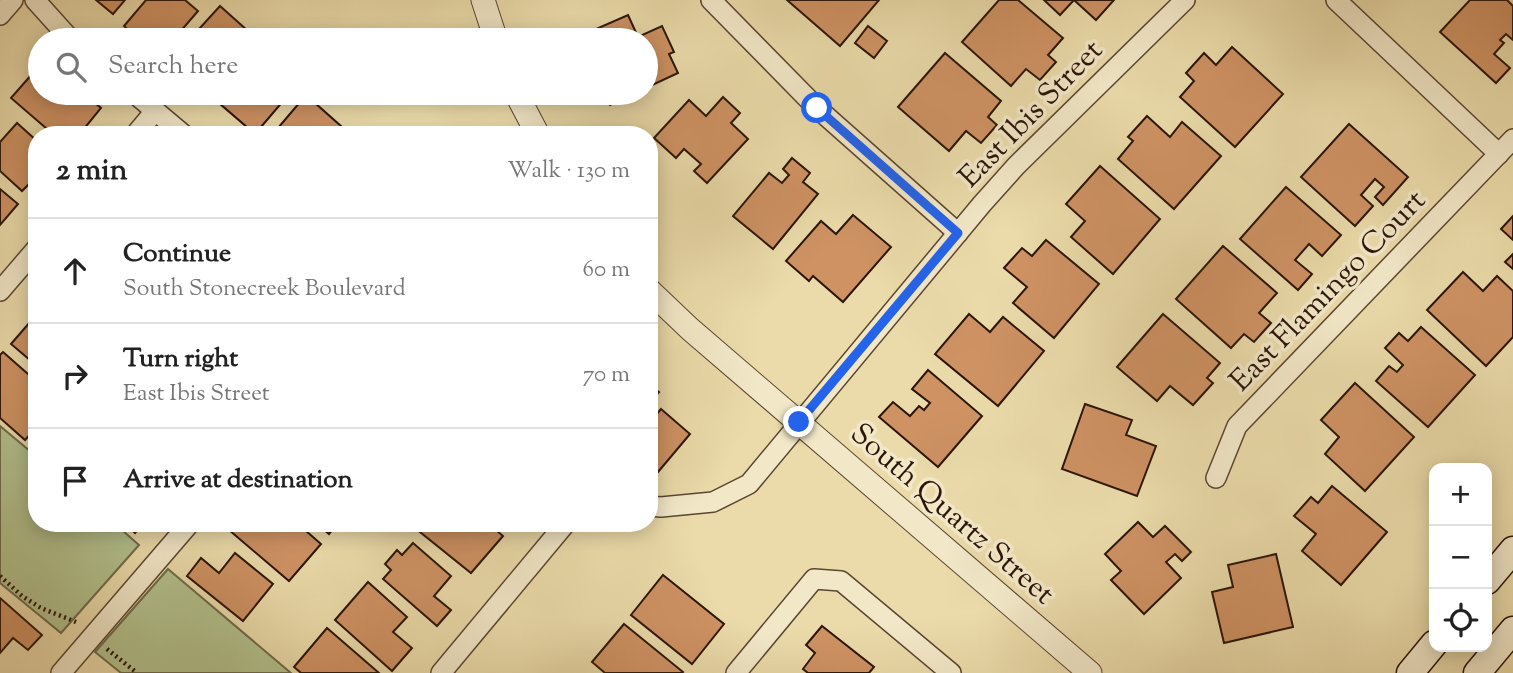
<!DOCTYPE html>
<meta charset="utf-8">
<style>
body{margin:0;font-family:"Sorts Mill Goudy",serif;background:#f6f6f6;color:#222}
.controls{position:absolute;right:21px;bottom:21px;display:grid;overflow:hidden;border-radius:14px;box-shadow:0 4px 18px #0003}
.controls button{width:63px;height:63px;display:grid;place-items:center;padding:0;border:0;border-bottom:2px solid #e0e0e0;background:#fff;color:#222;font:35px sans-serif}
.stop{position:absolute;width:21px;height:21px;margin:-16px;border:5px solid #2563eb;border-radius:50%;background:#fff}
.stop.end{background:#2563eb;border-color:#fff;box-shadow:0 2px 7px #0008}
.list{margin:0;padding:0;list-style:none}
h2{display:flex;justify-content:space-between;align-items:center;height:91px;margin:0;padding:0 28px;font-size:30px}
h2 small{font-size:23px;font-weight:400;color:#767676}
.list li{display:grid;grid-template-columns:46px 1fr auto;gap:21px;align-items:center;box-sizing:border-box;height:105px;padding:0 28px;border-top:2px solid #e0e0e0}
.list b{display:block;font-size:26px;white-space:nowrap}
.list p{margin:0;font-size:23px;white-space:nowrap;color:#767676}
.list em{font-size:23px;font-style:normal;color:#767676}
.icon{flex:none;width:38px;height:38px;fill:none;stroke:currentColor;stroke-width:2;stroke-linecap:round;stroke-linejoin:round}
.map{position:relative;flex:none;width:1513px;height:673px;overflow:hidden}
.search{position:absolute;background:#fff;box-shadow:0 4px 18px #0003;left:28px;top:28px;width:630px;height:77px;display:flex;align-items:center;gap:18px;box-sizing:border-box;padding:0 24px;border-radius:38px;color:#767676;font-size:26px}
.panel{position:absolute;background:#fff;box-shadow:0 4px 18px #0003;left:28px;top:126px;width:630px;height:406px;border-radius:28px}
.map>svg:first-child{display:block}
.green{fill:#b2c18d;stroke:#6e6b4b;stroke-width:2}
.building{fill:#ce9263;stroke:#2b1509;stroke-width:2}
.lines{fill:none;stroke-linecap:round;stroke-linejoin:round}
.minor-casing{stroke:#5b4631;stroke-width:22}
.tertiary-casing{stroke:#5b4631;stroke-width:25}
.secondary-casing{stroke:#2b1509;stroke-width:29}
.path{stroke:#2b1509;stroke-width:4.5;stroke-dasharray:2 3.5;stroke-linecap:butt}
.minor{stroke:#f2e8c8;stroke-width:19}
.tertiary{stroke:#f2e8c8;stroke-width:23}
.secondary{stroke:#f2e8c8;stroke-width:26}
.route{stroke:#2563eb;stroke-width:9}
.labels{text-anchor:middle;stroke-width:7;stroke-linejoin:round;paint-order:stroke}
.street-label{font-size:30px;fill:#2b1509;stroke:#f2e8c8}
</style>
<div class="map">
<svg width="1513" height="673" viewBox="0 0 1513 673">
<rect width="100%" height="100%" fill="#ebdbaa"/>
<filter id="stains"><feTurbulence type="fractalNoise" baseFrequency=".00286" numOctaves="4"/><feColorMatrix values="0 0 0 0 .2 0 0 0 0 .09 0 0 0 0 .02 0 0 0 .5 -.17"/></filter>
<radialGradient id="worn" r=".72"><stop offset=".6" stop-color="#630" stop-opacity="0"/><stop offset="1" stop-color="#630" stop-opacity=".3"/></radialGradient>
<g class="green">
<path d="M0,426L37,457V523H114L139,545L61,633L0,583Z"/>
<path d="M168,569L291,673H121L95,652Z"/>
</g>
<g class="building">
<path d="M96,0H125L113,14Z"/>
<path d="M146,0H185L198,11L173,40H139L124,26Z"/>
<path d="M787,0H879L840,46Z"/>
<path d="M999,0H1018L1063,38L1048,55L1056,62L1040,80L1026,69L1011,86L962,42Z"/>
<path d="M1044,0H1114L1096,20L1074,0L1060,15Z"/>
<path d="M1470,0H1507L1513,6V40L1506,34L1500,40L1504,43L1494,54L1510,68L1496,83L1440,32Z"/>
<path d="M220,6L257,39L256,40H189Z"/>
<path d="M628,15L638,37L662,26L674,52L669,54L678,73L646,88V40H581L580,36Z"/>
<path d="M868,26L887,41L874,58L855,43Z"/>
<path d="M1232,47L1283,94L1235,147L1180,97L1194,81L1186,73L1204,53L1216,65Z"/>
<path d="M945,53L1001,101L988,117L997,125L981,143L966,131L949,151L898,107Z"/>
<path d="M40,65V93H83L101,108L79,135H54L11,98Z"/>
<path d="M227,93H290L255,134L219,103Z"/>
<path d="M604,93H635L610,105Z"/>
<path d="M306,95L342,127L336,135H272Z"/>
<path d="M723,97L740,113L731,123L748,139L707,183L694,171L701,164L684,149L676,158L654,138L689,100L706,116Z"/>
<path d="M1147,116L1170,137L1182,122L1221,156L1174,209L1118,159L1133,141L1128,137Z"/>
<path d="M17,123L37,141V176L22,191L0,171V142Z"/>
<path d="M1349,124L1408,177L1383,205L1375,197L1384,187L1375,179L1361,195L1373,206L1355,226L1301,177Z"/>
<path d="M792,158L810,173L803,182L818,194L773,249L733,216L769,173L782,183L789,175L783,169Z"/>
<path d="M1100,166L1160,219L1113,274L1071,237L1085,221L1066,204Z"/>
<path d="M1286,187L1341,235L1322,256L1309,244L1295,260L1312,274L1298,290L1240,239Z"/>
<path d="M0,189L18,204L0,225Z"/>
<path d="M853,215L891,247L843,302L813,276L809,281L786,261L821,221L836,234Z"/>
<path d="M1513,216V240L1501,229Z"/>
<path d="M1046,240L1099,284L1054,338L1013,303L1027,287L1004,268L1022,248L1032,256Z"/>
<path d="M1223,246L1277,293L1259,313L1271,323L1254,342L1244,334L1231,348L1176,299Z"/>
<path d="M1513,254V269L1505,262Z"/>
<path d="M1463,272L1483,291L1497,276L1513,291V337L1486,366L1427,310Z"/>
<path d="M37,314V366L11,344Z"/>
<path d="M969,314L990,332L1003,317L1044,351L998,406L935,354Z"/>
<path d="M1163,314L1220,363L1207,378L1213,383L1193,405L1170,386L1157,401L1117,367Z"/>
<path d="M1421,327L1475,375L1428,427L1376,381L1389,366L1397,372L1403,365L1385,348L1399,333L1408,341Z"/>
<path d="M3,352L37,382V427L25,440L0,418V355Z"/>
<path d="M928,370L982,416L938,467L879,417L893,402L910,416L919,406L924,410L930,403L912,389Z"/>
<path d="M1355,383L1414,437L1365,491L1325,454L1339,437L1321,420Z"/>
<path d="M649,384L659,392L649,403Z"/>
<path d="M1085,404L1132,420L1126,435L1156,446L1137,496L1062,469Z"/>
<path d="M661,409L690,434L658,472L649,465V423Z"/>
<path d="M1332,486L1387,532L1341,585L1302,551L1316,534L1294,516L1311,497L1318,503Z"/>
<path d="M1138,522L1153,537L1165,526L1191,552L1182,561L1175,554L1166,562L1181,578L1144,614L1111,580L1121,571L1105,554Z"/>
<path d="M125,523H143L135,533Z"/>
<path d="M236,523H297L321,544L289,581L229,530Z"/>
<path d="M316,523H338L329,534Z"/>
<path d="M418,523H488L503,536L471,573L415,528Z"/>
<path d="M505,523H519L513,530Z"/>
<path d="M413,543L451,576L434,596L451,610L437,626L383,579L391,570L385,564L397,550L402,555Z"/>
<path d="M235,553L273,584L243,621L187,576L201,558L219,573Z"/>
<path d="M1276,554L1293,627L1224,643L1212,592L1233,587L1228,565Z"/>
<path d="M663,575L724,624L692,664L631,615Z"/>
<path d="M368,582L407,617L393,632L412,648L392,671L335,620Z"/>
<path d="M0,598L42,635L28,650L13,638L0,653Z"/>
<path d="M624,624L683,672L682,673H605L592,662Z"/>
<path d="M822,626L874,667L869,673H808L803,669L815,653L806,645Z"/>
<path d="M327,628L379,673H301L294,667Z"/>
</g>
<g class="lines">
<g class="minor-casing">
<g id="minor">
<path d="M35,0L71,40"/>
<path d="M711,0L817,108L958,233"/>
<path d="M1336,0L1499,154"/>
<path d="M0,15L13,0"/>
<path d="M134,93L184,135"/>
<path d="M135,135L155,111"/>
<path d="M0,291L37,248"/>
<path d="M1216,478L1237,426L1513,139"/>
<path d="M649,506L661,507L713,502L749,484L982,204L1016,166L1185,0"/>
<path d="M61,673L190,523"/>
<path d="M441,673L566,523"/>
<path d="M736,673L814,579L841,581L951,673"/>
</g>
</g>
<g class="tertiary-casing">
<g id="tertiary">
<path d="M483,0L496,40"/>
<path d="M516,93L538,135"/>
<path d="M649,290L690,329L1090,673"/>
</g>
</g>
<g class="secondary-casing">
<g id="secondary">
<path d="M1487,581L1513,550"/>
<path d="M1410,673L1434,644"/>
<path d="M1477,673L1513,630"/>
</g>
</g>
<g class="path">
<path d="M0,576L22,596L41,608L76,622"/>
<path d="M107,649L137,673"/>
</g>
<use href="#minor" class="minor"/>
<use href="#tertiary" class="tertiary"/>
<use href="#secondary" class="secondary"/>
</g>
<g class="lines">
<path class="route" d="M799,422L958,233L817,108"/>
</g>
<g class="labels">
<g class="street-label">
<text transform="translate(1030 113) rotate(-46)" y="10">East Ibis Street</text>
<text transform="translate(1327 290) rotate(-46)" y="10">East Flamingo Court</text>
<text transform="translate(953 513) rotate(41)" y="10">South Quartz Street</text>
</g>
</g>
<rect width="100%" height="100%" filter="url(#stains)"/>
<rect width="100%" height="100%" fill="url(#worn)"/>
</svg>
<div class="controls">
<button>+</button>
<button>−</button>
<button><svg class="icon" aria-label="locate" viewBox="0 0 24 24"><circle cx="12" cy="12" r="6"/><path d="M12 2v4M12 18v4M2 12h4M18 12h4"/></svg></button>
</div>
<div class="stop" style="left:817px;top:108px"></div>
<div class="stop end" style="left:799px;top:422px"></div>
<div class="search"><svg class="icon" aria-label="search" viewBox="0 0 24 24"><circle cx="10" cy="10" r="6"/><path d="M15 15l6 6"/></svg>Search here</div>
<section class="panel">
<h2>2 min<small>Walk · 130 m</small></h2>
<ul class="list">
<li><svg class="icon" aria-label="ahead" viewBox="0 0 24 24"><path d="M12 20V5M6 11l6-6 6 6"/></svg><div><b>Continue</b><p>South Stonecreek Boulevard</p></div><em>60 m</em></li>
<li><svg class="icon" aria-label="right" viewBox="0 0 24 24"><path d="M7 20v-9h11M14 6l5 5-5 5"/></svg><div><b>Turn right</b><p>East Ibis Street</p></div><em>70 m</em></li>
<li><svg class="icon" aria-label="arrive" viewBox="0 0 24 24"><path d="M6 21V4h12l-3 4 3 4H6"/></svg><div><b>Arrive at destination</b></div></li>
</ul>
</section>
</div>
